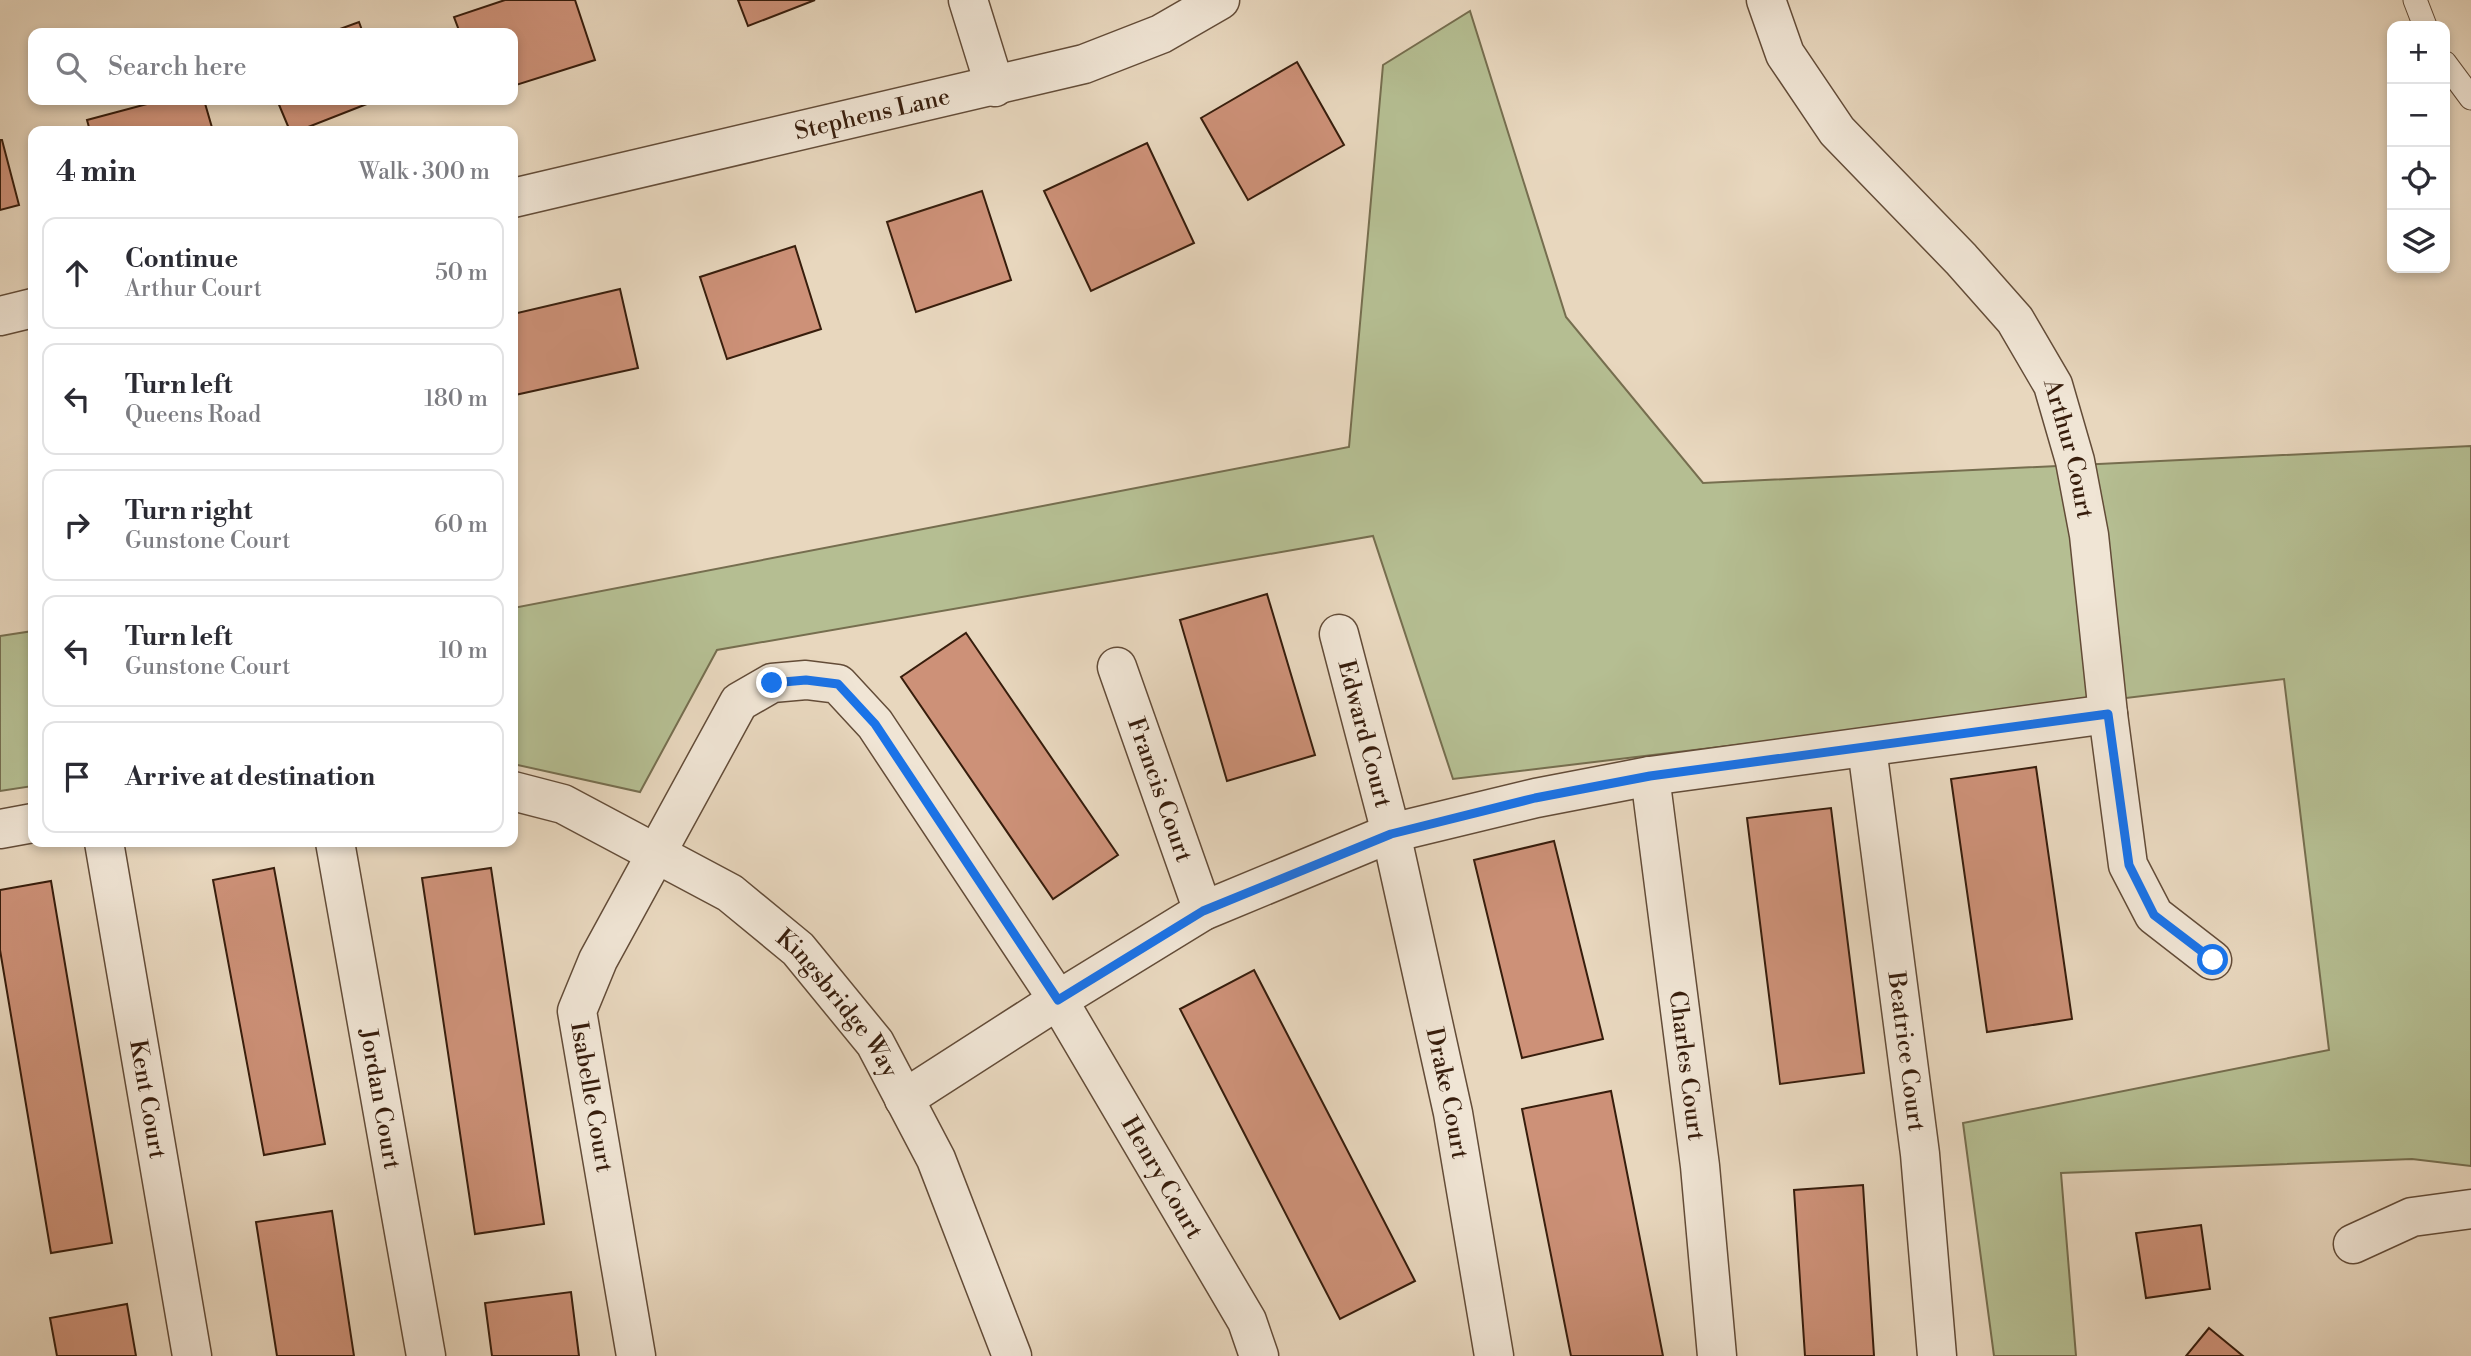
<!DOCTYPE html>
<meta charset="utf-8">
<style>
body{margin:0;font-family:"Libre Bodoni",serif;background:#f7f7f7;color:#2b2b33}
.controls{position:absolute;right:21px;top:21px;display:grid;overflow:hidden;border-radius:14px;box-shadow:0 4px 10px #0003}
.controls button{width:63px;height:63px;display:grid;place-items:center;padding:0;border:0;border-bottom:2px solid #e1e1e2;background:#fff;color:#2b2b33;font:35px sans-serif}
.stop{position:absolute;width:21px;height:21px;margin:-16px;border:5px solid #1a73e8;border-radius:50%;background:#fff}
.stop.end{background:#1a73e8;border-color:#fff;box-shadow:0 2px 7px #0008}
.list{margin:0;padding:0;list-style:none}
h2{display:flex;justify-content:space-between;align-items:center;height:91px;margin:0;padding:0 28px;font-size:30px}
h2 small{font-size:23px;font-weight:400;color:#7c7c81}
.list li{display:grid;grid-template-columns:46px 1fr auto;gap:21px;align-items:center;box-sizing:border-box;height:112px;margin:0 14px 14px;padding:0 14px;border:2px solid #e1e1e2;border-radius:14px}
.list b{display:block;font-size:26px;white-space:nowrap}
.list p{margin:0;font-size:23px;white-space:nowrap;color:#7c7c81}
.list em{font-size:23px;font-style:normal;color:#7c7c81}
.icon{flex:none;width:38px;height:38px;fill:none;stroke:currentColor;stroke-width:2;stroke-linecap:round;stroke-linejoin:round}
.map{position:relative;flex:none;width:2471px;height:1356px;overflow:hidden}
.search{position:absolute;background:#fff;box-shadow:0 4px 10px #0003;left:28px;top:28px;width:490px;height:77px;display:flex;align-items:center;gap:18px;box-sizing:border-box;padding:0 24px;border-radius:14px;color:#7c7c81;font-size:26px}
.panel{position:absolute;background:#fff;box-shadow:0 4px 10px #0003;left:28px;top:126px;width:490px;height:721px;border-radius:14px}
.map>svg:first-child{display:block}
.green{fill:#b5be92;stroke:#766e4f;stroke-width:2}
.building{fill:#cd9178;stroke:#371d0c;stroke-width:2}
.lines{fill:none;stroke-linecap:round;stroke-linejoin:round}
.service-casing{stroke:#634c38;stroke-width:25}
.minor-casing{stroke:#634c38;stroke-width:41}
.service{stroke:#f0e5d5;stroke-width:23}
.minor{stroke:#f0e5d5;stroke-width:38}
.route{stroke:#1a73e8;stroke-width:9}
.labels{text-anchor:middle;stroke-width:5;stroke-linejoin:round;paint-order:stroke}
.street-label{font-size:24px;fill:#371d0c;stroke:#f0e5d5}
</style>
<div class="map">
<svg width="2471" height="1356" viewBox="0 0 2471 1356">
<rect width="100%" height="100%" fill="#e8d7be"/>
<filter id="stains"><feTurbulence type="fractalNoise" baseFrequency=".00286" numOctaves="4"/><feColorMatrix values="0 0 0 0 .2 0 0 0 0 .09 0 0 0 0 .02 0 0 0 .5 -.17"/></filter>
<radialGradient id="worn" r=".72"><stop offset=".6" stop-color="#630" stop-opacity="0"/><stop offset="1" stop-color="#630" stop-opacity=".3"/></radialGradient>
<g class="green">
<path d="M1470,11L1566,317L1703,483L2471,446V1166L2412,1159L2061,1173L2076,1356H1994L1963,1123L2329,1050L2284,679L1453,779L1373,536L717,650L640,792L513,764V608L1349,447L1383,65Z"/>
<path d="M33,631V786L0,791V636Z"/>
</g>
<g class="building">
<path d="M505,0H575L595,60L513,86V33H460L454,17Z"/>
<path d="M738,0H815L748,26Z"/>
<path d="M359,22L363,33H329Z"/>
<path d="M1297,62L1344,145L1248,200L1201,118Z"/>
<path d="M162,100H204L213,131H90L87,120Z"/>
<path d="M277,100H377L298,131H290Z"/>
<path d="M0,140H2L19,205L0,210Z"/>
<path d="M1147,143L1194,243L1091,291L1044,191Z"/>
<path d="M982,191L1011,280L916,312L887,222Z"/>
<path d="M795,246L821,329L727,359L700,277Z"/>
<path d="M620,289L638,368L515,395L513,386V314Z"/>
<path d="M1267,594L1315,755L1227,781L1180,620Z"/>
<path d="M966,633L1118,855L1053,899L901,677Z"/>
<path d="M2036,767L2072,1019L1987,1032L1951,779Z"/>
<path d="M1831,808L1864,1073L1780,1084L1747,818Z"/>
<path d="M1554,841L1603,1039L1522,1058L1474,860Z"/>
<path d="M274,868L325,1144L264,1155L213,880Z"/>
<path d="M491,868L544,1224L475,1234L422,878Z"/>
<path d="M51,881L112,1243L51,1253L0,950V890Z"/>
<path d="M1254,970L1415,1281L1340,1319L1180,1009Z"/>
<path d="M1611,1091L1663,1356H1571L1522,1109Z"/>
<path d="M1863,1185L1874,1356H1805L1794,1190Z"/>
<path d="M332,1211L354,1356H277L256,1222Z"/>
<path d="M2201,1225L2210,1289L2146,1298L2136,1233Z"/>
<path d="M571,1292L579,1356H492L485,1303Z"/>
<path d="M127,1304L136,1356H57L50,1318Z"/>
<path d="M2209,1328L2243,1356H2186Z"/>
</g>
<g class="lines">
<g class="service-casing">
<g id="service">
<path d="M2415,0L2425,26"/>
<path d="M2445,63L2471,98"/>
</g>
</g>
<g class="minor-casing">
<g id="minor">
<path d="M968,0L995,87"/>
<path id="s1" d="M1766,0L1785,54L1837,131L1961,259L2015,320L2053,385L2075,461L2089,535L2108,714L2128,865L2154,915L2212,960"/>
<path id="s2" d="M513,198L1084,64L1161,34L1220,0"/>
<path d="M0,316L33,308"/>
<path id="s3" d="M1339,634L1391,833L1453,1113L1494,1356"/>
<path id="s4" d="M1117,667L1203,911"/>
<path id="s5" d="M1867,748L1920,1154L1937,1356"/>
<path id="s6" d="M1650,776L1700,1166L1717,1356"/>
<path id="s7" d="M513,791L563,804L730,893L798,949L875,1043L936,1159L1012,1356"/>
<path d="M0,829L33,823"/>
<path id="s8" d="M104,842L192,1356"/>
<path id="s9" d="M335,842L426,1356"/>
<path d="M904,1099L1058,1000L1203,911L1391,833L1536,798L1650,776L2108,714"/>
<path d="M2353,1244L2412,1217L2471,1209"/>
<path id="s10" d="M636,1356L577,1011L598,960L739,702L772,683L806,680L838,684L875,724L1058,1000L1247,1321L1259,1356"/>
</g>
</g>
<use href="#service" class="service"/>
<use href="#minor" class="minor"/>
</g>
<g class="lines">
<path class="route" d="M772,683L806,680L838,684L875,724L1058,1000L1203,911L1391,834L1535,798L1650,776L2108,714L2129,865L2154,915L2213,960"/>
</g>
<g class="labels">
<g class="street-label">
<text dy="8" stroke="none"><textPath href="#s2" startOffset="369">Stephens Lane</textPath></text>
<text dy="8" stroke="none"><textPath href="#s1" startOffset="551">Arthur Court</textPath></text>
<text dy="8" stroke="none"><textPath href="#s3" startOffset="103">Edward Court</textPath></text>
<text dy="8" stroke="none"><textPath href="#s4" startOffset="130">Francis Court</textPath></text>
<text dy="8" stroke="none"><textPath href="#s7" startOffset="396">Kingsbridge Way</textPath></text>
<text dy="8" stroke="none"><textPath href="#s5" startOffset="306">Beatrice Court</textPath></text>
<text dy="8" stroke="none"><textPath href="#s6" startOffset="292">Charles Court</textPath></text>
<text dy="8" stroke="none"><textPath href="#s3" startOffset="472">Drake Court</textPath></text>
<text transform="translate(592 1097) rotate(80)" y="8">Isabelle Court</text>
<text dy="8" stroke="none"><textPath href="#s8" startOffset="261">Kent Court</textPath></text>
<text dy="8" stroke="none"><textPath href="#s9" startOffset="261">Jordan Court</textPath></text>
<text dy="8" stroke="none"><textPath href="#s10" startOffset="1395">Henry Court</textPath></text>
</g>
</g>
<rect width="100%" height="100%" filter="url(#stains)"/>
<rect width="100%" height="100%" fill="url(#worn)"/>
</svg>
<div class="controls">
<button>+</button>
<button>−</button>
<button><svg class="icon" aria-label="locate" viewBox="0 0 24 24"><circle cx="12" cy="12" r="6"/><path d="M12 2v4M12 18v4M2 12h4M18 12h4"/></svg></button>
<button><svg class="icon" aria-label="layers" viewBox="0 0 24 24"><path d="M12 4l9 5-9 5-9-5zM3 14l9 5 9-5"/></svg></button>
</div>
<div class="stop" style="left:2213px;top:960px"></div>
<div class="stop end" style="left:772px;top:683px"></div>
<div class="search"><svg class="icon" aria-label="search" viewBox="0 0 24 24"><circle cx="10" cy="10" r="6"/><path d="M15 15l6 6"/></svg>Search here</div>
<section class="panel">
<h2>4 min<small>Walk · 300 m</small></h2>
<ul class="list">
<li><svg class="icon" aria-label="ahead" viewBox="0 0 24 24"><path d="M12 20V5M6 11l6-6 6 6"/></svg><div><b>Continue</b><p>Arthur Court</p></div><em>50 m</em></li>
<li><svg class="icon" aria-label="left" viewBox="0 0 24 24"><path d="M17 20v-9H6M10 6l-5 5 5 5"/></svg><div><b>Turn left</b><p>Queens Road</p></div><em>180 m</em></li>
<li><svg class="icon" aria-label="right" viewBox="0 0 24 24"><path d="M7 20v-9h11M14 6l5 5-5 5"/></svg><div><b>Turn right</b><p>Gunstone Court</p></div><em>60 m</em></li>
<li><svg class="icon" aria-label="left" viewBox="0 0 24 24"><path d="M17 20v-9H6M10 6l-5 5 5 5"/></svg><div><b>Turn left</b><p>Gunstone Court</p></div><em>10 m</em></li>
<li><svg class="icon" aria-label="arrive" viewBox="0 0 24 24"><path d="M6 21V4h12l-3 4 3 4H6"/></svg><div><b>Arrive at destination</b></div></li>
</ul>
</section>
</div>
